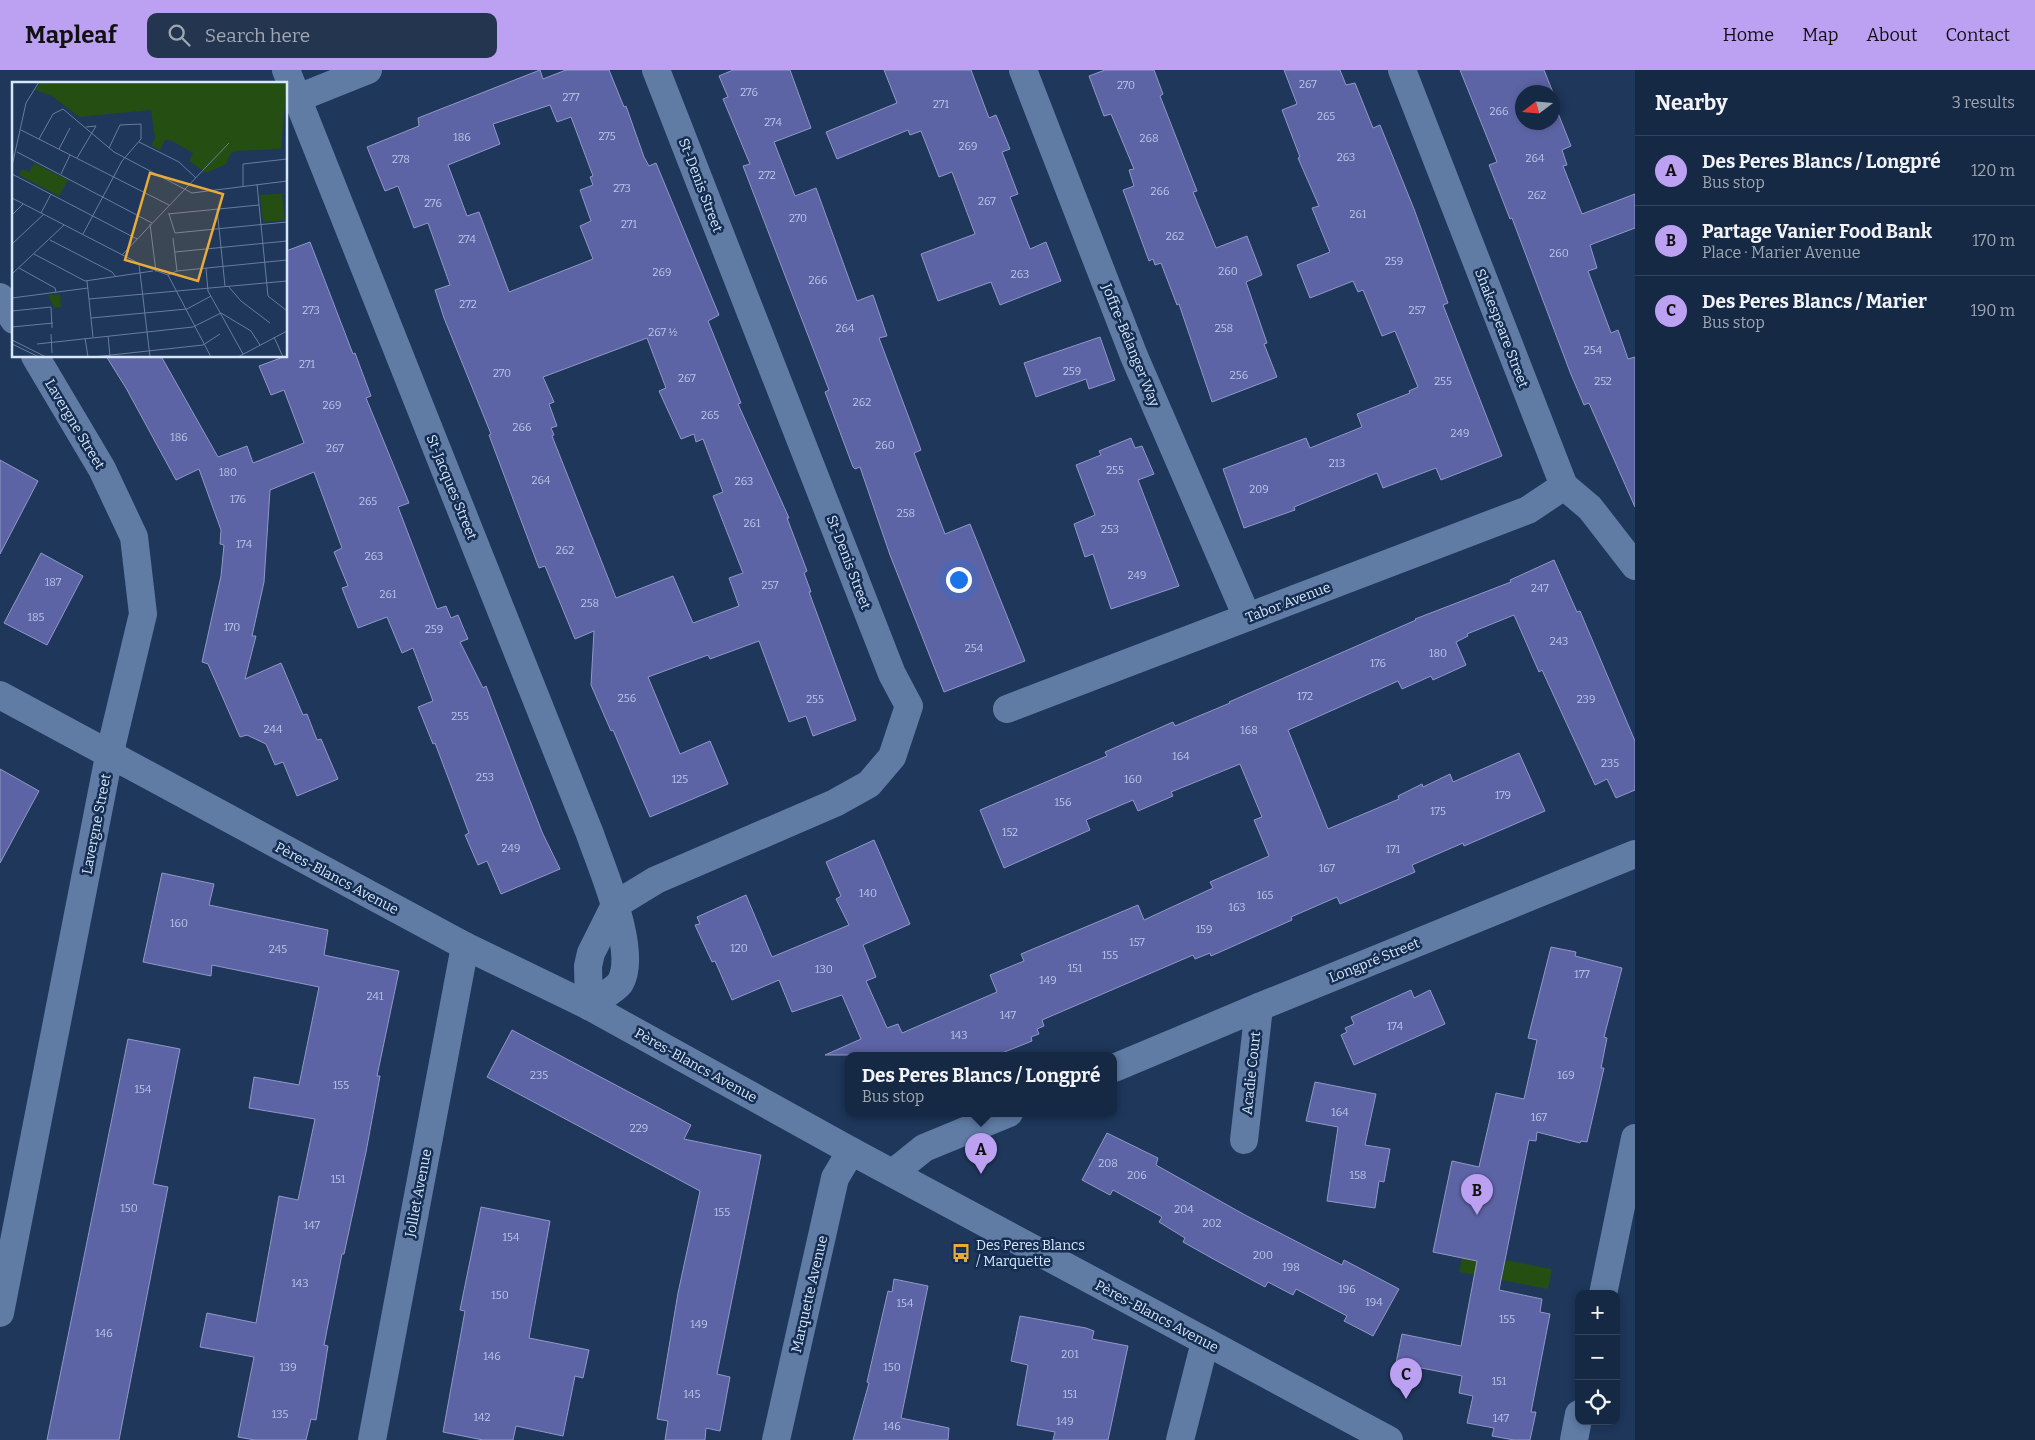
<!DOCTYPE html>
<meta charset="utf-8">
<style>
body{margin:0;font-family:Bitter,serif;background:#23354f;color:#f1f3f6}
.controls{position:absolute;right:15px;bottom:15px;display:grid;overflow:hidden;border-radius:10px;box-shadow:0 2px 8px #0003}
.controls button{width:45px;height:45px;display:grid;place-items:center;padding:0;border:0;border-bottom:1px solid #35455d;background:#162944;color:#f1f3f6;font:25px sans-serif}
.compass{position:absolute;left:1515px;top:15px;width:45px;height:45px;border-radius:50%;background:#162944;box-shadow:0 2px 8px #0003;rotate:254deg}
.you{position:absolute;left:958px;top:509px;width:18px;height:18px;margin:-12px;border:4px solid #fff;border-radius:50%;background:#1a73e8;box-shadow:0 0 0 8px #1a73e833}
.badge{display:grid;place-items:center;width:32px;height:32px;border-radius:50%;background:#bca0f2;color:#111;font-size:16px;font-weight:700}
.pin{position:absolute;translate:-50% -41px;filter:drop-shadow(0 1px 2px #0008)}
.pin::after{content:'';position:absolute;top:26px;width:18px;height:15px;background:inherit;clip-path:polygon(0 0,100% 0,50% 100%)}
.popup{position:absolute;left:845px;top:982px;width:272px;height:65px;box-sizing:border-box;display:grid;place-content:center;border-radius:10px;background:#162944;filter:drop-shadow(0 1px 4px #0005);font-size:16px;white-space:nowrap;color:#9ea6b2}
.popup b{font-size:19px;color:#f1f3f6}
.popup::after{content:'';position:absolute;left:50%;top:100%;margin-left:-10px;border:10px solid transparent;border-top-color:#162944}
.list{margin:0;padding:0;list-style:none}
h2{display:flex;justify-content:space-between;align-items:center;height:65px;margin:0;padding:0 20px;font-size:21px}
h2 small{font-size:16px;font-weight:400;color:#9ea6b2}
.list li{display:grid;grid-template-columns:32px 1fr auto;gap:15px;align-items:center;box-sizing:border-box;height:70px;padding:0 20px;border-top:1px solid #35455d}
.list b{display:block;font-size:19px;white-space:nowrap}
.list p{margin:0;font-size:16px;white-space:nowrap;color:#9ea6b2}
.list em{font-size:16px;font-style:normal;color:#9ea6b2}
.icon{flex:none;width:28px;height:28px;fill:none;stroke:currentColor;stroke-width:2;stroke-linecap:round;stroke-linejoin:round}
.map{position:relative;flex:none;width:1635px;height:1370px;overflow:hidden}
header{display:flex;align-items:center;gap:30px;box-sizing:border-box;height:70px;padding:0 25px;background:#bca0f2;color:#111}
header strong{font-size:24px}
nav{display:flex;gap:28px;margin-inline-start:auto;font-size:18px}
.search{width:350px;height:45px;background:#23354f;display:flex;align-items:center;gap:12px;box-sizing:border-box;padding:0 18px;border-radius:10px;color:#9ea6b2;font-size:19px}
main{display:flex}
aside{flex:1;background:#162944}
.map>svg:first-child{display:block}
.green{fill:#254e13}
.building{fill:#5d64a5;stroke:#9098c8;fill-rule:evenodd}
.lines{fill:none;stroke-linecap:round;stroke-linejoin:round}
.minor{stroke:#607ca5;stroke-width:28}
.labels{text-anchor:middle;stroke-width:5;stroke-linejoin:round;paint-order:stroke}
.number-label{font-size:11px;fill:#b8c6e7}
.street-label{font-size:14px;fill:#d6e6fd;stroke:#142d50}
.poi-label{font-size:14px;fill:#d6e6fd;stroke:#142d50;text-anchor:start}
.inset-road{fill:none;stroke:#687d9c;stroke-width:1}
.view{fill:#eaaa38;fill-opacity:0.15;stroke:#eaaa38;stroke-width:2.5}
.inset-edge{fill:none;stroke:#d6e6fd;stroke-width:2.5}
</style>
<header>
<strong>Mapleaf</strong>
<div class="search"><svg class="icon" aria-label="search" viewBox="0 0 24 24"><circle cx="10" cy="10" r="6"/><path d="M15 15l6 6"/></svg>Search here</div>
<nav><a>Home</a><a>Map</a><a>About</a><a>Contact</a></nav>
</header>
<main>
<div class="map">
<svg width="1635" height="1370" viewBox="0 0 1635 1370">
<rect width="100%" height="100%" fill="#1e375b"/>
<path class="green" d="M1463,1182L1552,1199L1548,1219L1459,1202Z"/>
<g class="building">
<path d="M540,0L543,9L566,0H609L624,37L626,36L644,87L649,96L656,93L719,245L708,251L741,333L738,334L789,448H787L807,501L804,503L811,522H809L856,650L813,666L806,646L789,652L759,571L710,589L708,585L648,607L680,684L710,671L728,714L650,747L613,660L611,661L591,615L594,561L575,569L545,496L539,498L489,365L491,364L444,248L435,220L450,215L428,153L414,158L398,116L385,121L367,77L419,56L418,48ZM550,35L557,52L571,47L593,106L590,107L593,115L580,120L591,151L580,156L593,189L509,222L479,142L467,146L448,95L500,74L493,54ZM647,268L666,318L659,321L681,369L694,364L696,372L703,369L723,422L713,426L743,503L729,508L739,536L693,553L673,506L616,528L552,366L554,365L551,358L557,356L549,334L554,332L543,307Z"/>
<path d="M733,0H790L811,58L774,72L795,126L816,118L857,231L873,225L887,266L879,268L921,380L914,383L945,464L970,454L1025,591L944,622L890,485L860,397L855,399L853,397L825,322L829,320L743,96L750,94L723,29L728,27L719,6Z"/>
<path d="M884,0H971L989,48L996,45L1010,79L1002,82L1018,124L1010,127L1030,179L1046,172L1061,211L1000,235L991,212L938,231L921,184L975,164L952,102L939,107L921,61L910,65L908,60L837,89L826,62L897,33Z"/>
<path d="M1105,0H1154L1163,24L1160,26L1197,121L1193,122L1216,178L1247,166L1262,205L1246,212L1267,273L1264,274L1277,307L1212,332L1179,234L1177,235L1161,193L1155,195L1153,189L1149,191L1123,120L1134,116L1129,100L1134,99L1111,44L1104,46L1089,6Z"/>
<path d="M1284,0H1340L1346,15L1355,13L1373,58L1380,55L1414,139L1448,233L1443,235L1502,386L1441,410L1436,398L1383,418L1377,403L1294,437L1295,440L1244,458L1223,399L1306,368L1310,378L1362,357L1357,344L1410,323L1409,321L1418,317L1395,261L1382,266L1363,220L1358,222L1353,211L1310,228L1297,195L1330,182L1312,138L1319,136L1298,88L1300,87L1282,40L1297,34Z"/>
<path d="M1460,0H1544L1554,25L1552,22H1522V52H1552V28L1571,76L1562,80L1567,95L1563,96L1582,144L1635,124V158L1590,175L1597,198L1588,201L1611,263L1618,260L1628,289L1635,287V437L1589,333L1584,335L1570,302L1512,148L1510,149L1489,95L1497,92Z"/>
<path d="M310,172L353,284L355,283L371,326L366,328L409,433L398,437L437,539L446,536L451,548L458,545L468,569L460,572L483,618L486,616L542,762L560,799L501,824L487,791L478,795L465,765L469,763L435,673L433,674L418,637L433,631L413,578L402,583L387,547L358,558L342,518L348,516L334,482L342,478L314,402L270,420L264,512L252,566H256L245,609L281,593L303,645L307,644L317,670L321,669L338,709L297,726L283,692L275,695L266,674L247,665L240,667L208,594L202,592L221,506L224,475L220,474L221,460L199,399L176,410L126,318L106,286H161L218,387L247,376L253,393L304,373L284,320L271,325L259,296L286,286V181Z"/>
<path d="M1100,267L1115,310L1089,319L1086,309L1036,327L1024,293Z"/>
<path d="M1131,368L1135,378L1142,376L1154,404L1138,410L1179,516L1111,539L1093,484L1085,487L1074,454L1095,445L1076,395L1101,385L1099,381Z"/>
<path d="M0,390L38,411L0,484Z"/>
<path d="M41,483L83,506L47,575L4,553Z"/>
<path d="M1554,490L1577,542L1580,541L1635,671V720L1616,728L1607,709L1595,715L1542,600L1539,602L1514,545L1467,564L1468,566L1456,572L1466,595L1433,610L1431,606L1402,619L1398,611L1288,660L1328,759L1399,729L1398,726L1422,714L1423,717L1450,704L1453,712L1519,683L1545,741L1464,776L1463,773L1412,795L1415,802L1340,834L1337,827L1291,847L1292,850L1211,886L1210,883L1195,889L1193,885L1042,950L1044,956L1037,959L1039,964L1031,967L1032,971L997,985H825L861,969L842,925L792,942L779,910L732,930L715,891L712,892L695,855L700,854L697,847L746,825L772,887L849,855L836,829L841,826L826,792L874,770L910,854L863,875L876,907L866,911L887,958L898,954L902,963L997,922L990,905L1024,891L1021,884L1138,835L1144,850L1213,818L1210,812L1269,786L1254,750L1262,747L1240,694L1171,722L1173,726L1138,741L1133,730L1086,750L1090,760L1004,798L980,740L1107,686L1105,682L1173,652L1175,656L1230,633L1229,632L1416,550L1415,549L1511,512L1510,510Z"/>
<path d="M0,699L39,721L0,793Z"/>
<path d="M162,803L214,814L209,835L328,860L324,885L399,901L377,1006H380L366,1082L344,1184H342L324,1275L328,1276L316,1350L311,1349L306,1370H255L238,1367L254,1287L200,1277L207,1243L256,1253L279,1126L298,1130L315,1049L249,1038L254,1007L299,1015L319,917L212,895L211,906L143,892Z"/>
<path d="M1551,877L1576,882L1575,886L1622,898L1604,967L1607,968L1601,998H1604L1587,1072L1581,1071L1580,1073L1537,1062L1536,1071L1529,1070L1499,1220L1542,1229L1540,1242L1550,1244L1531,1342H1536L1530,1370H1514L1492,1366L1494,1358L1467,1353L1473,1326L1459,1323L1462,1306L1396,1293L1402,1264L1461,1276L1477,1191L1433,1182L1452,1091L1479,1097L1496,1023L1524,1029L1537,970L1528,968Z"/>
<path d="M1411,920L1414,928L1430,920L1445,954L1354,995L1341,965L1347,962L1345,958L1354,954L1351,947Z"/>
<path d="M512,960L691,1055L684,1069L761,1085L717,1304L730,1307L720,1361L706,1358L705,1370H665L668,1351L657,1349L678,1223L700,1121L487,1007Z"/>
<path d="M128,969L180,979L153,1114L168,1117L119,1370H47Z"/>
<path d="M1315,1012L1376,1024L1365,1075L1390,1079L1384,1112L1379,1111L1375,1138L1327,1131L1338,1057L1306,1051Z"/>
<path d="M1107,1063L1158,1088L1156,1095L1245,1145L1342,1195L1344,1190L1399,1219L1373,1266L1344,1251L1347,1246L1296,1219L1293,1225L1268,1212L1265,1217L1217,1191L1183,1172L1185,1168L1159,1152L1162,1147L1113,1120L1110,1125L1082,1110Z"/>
<path d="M481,1137L550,1151L529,1268L589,1280L583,1308L575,1306L563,1366L516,1356L513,1370H483L443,1362L465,1241L460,1240Z"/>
<path d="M894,1209L928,1216L901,1348L949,1358L948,1370H853L869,1313L867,1312L888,1221L892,1222Z"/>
<path d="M1020,1246L1086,1258L1094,1261L1092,1269L1128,1276L1108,1370H1053L1055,1362L1017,1355L1028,1295L1011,1291Z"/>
</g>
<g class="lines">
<g class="minor">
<path d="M286,0L590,764C601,797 639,882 620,913C614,921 597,929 589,936"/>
<path d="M1023,0L1134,286L1247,547"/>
<path d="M1402,0L1564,416L1590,438L1635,496"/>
<path d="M298,28L368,0"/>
<path d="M0,227L14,250"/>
<path d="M0,625L465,876L589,936L851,1081L1389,1370"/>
<path d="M1007,639L1528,440L1564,416"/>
<path d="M615,835L656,810L835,733L869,714L892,687L909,636L892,604L656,0"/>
<path d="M589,936L588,896L591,883L615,835"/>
<path d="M1114,998L1259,937L1635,784"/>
<path d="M1244,1070L1259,937"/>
<path d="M893,1103L924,1078L1009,1043"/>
<path d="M1603,1224L1635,1068"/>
<path d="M0,1243L109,686L143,544L134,467L102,399L35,286"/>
<path d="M372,1370L465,876"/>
<path d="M776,1370L835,1108L851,1081"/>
<path d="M1180,1370L1205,1272"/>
<path d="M1574,1370L1579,1344"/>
</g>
</g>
<defs>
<g id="bus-bare" transform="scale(1.5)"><path d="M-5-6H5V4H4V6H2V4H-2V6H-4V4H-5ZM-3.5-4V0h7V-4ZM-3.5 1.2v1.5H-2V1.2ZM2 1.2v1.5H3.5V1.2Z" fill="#eaaa38" stroke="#142d50" stroke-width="2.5" paint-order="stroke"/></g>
</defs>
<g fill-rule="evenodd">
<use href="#bus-bare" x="961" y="1183"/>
</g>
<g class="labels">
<g class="number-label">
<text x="1308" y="18">267</text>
<text x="1126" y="19">270</text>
<text x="749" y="26">276</text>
<text x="571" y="31">277</text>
<text x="941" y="38">271</text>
<text x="1499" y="45">266</text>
<text x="1326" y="50">265</text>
<text x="773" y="56">274</text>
<text x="607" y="70">275</text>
<text x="462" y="71">186</text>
<text x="1149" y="72">268</text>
<text x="968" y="80">269</text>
<text x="1346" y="91">263</text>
<text x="1535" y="92">264</text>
<text x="401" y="93">278</text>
<text x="767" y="109">272</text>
<text x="622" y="122">273</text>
<text x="1160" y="125">266</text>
<text x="1537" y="129">262</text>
<text x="987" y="135">267</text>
<text x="433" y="137">276</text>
<text x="1358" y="148">261</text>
<text x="798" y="152">270</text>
<text x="629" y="158">271</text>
<text x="1175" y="170">262</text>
<text x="467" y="173">274</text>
<text x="1559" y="187">260</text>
<text x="1394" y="195">259</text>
<text x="1228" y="205">260</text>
<text x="662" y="206">269</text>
<text x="1020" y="208">263</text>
<text x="818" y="214">266</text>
<text x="468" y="238">272</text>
<text x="311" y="244">273</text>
<text x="1417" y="244">257</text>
<text x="845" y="262">264</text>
<text x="1224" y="262">258</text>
<text x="663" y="266">267 ½</text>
<text x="1593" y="284">254</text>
<text x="307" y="298">271</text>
<text x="1072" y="305">259</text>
<text x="502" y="307">270</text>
<text x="1239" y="309">256</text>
<text x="687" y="312">267</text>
<text x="1443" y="315">255</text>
<text x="1603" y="315">252</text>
<text x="862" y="336">262</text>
<text x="332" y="339">269</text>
<text x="710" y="349">265</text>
<text x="522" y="361">266</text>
<text x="1460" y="367">249</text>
<text x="179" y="371">186</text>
<text x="885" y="379">260</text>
<text x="335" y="382">267</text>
<text x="1337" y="397">213</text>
<text x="1115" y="404">255</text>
<text x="228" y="406">180</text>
<text x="541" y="414">264</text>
<text x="744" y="415">263</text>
<text x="1259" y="423">209</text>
<text x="238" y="433">176</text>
<text x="368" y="435">265</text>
<text x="906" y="447">258</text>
<text x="752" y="457">261</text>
<text x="1110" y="463">253</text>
<text x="244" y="478">174</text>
<text x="565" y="484">262</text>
<text x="374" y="490">263</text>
<text x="1137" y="509">249</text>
<text x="53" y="516">187</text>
<text x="770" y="519">257</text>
<text x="1540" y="522">247</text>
<text x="388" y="528">261</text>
<text x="590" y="537">258</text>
<text x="36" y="551">185</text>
<text x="232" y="561">170</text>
<text x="434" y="563">259</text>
<text x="1559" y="575">243</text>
<text x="974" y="582">254</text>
<text x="1438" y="587">180</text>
<text x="1378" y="597">176</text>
<text x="1305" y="630">172</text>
<text x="627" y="632">256</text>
<text x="815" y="633">255</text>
<text x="1586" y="633">239</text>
<text x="460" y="650">255</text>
<text x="273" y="663">244</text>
<text x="1249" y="664">168</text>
<text x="1181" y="690">164</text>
<text x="1610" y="697">235</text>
<text x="485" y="711">253</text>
<text x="680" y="713">125</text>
<text x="1133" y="713">160</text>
<text x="1503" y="729">179</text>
<text x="1063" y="736">156</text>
<text x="1438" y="745">175</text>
<text x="1010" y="766">152</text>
<text x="511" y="782">249</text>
<text x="1393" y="783">171</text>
<text x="1327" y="802">167</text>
<text x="868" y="827">140</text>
<text x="1265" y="829">165</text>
<text x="1237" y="841">163</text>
<text x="179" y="857">160</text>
<text x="1204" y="863">159</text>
<text x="1137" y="876">157</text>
<text x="739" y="882">120</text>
<text x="278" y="883">245</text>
<text x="1110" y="889">155</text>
<text x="1075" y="902">151</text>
<text x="824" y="903">130</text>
<text x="1582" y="908">177</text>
<text x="1048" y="914">149</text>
<text x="375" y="930">241</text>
<text x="1008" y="949">147</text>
<text x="1395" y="960">174</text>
<text x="959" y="969">143</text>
<text x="539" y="1009">235</text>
<text x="1566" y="1009">169</text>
<text x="341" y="1019">155</text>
<text x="143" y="1023">154</text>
<text x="1340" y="1046">164</text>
<text x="1539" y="1051">167</text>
<text x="639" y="1062">229</text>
<text x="1108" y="1097">208</text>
<text x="1137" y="1109">206</text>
<text x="1358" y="1109">158</text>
<text x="338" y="1113">151</text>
<text x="129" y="1142">150</text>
<text x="1184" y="1143">204</text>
<text x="722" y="1146">155</text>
<text x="1212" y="1157">202</text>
<text x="312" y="1159">147</text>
<text x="511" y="1171">154</text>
<text x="1263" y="1189">200</text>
<text x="1291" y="1201">198</text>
<text x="300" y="1217">143</text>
<text x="1347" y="1223">196</text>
<text x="500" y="1229">150</text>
<text x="1374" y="1236">194</text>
<text x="905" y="1237">154</text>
<text x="1507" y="1253">155</text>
<text x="699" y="1258">149</text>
<text x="104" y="1267">146</text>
<text x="1070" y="1288">201</text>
<text x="492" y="1290">146</text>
<text x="288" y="1301">139</text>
<text x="892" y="1301">150</text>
<text x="1499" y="1315">151</text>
<text x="692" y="1328">145</text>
<text x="1070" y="1328">151</text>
<text x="280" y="1348">135</text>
<text x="482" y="1351">142</text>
<text x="1501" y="1352">147</text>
<text x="1065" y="1355">149</text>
<text x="892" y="1360">146</text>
</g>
<g class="street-label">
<text transform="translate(701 115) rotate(69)" y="5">St-Denis Street</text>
<text transform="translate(1502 258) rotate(69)" y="5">Shakespeare Street</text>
<text transform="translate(1131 275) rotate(68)" y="5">Joffre-Bélanger Way</text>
<text transform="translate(75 354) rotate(59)" y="5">Lavergne Street</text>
<text transform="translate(452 417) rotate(68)" y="5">St-Jacques Street</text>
<text transform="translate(849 492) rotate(69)" y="5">St-Denis Street</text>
<text transform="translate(1288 532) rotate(-21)" y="5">Tabor Avenue</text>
<text transform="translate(96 754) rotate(-79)" y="5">Lavergne Street</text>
<text transform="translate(337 808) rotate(28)" y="5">Pères-Blancs Avenue</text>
<text transform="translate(1374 890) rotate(-22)" y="5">Longpré Street</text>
<text transform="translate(696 995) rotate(29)" y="5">Pères-Blancs Avenue</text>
<text transform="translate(1251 1003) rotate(-84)" y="5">Acadie Court</text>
<text transform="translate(418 1123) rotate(-79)" y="5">Jolliet Avenue</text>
<text transform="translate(809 1224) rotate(-77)" y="5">Marquette Avenue</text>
<text transform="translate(1157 1246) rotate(28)" y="5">Pères-Blancs Avenue</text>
</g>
<g class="poi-label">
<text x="976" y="1180">Des Peres Blancs<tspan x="976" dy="16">/ Marquette</tspan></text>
</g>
</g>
<g transform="translate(12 12)">
<rect width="275" height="275" fill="#1e375b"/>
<path d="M29,0H275L269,67L223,69L219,71L214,82L194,91L177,79L181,71L158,58H153L148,68L139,63L143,56L139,28L67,35L40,14L23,8ZM22,81L56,98L47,114L7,93L10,87L17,90ZM275,111L270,113L273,138L251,140L248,113ZM48,212L49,225L42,226L36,213Z" fill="#254e13"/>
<path class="inset-road" d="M9,48L157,123M27,57L41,32L51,27L102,70L180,111L275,99M127,60L167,80L184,96M47,67L58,46M5,70L140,141M65,76L84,44L74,45M0,84L14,21L27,0M0,92L125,157M49,92L58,73M245,102L256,214L275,229M231,104V82L275,77M0,116L132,184L156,193L199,275M205,127L213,204M29,131L39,112M156,132L247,123M157,132L163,151L275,140M0,133L11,122M138,142L144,190M71,152L110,79L129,57V42L108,43L97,66M161,156L165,189M38,158L100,190L104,195M0,162L32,132M163,170L275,159M22,172L73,199L141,189M110,173L217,61M127,182L138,275M7,186L43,206L44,210M194,186L196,209L231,272M0,192L52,143M156,193L165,189L275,178M75,199L81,255M216,204L229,219L258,241M0,216L76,206M77,217L275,199M0,229L39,225L40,246M79,236L175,227L199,214M0,245L41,241M39,252L40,271M96,254L98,274M262,255L271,275M73,256L76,275M0,258L34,275M0,262L27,275M25,262L181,245L209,231L239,249L248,263M81,275L191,263L208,252M226,275L275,249"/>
<path class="view" d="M138,91L211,112L186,199L113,178Z"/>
<rect width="275" height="275" class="inset-edge"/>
</g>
</svg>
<div class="controls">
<button>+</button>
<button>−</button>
<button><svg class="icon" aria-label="locate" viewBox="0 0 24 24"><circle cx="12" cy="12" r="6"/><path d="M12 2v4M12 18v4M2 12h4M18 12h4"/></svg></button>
</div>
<svg class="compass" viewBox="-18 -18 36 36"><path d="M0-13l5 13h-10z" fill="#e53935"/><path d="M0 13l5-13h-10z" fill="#9ea6b2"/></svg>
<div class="you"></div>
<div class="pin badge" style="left:981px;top:1104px">A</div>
<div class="popup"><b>Des Peres Blancs / Longpré</b>Bus stop</div>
<div class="pin badge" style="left:1477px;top:1145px">B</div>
<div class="pin badge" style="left:1406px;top:1329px">C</div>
</div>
<aside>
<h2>Nearby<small>3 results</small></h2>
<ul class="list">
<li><span class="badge">A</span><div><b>Des Peres Blancs / Longpré</b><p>Bus stop</p></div><em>120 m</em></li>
<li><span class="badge">B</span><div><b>Partage Vanier Food Bank</b><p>Place · Marier Avenue</p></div><em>170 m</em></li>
<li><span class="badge">C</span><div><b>Des Peres Blancs / Marier</b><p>Bus stop</p></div><em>190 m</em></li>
</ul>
</aside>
</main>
